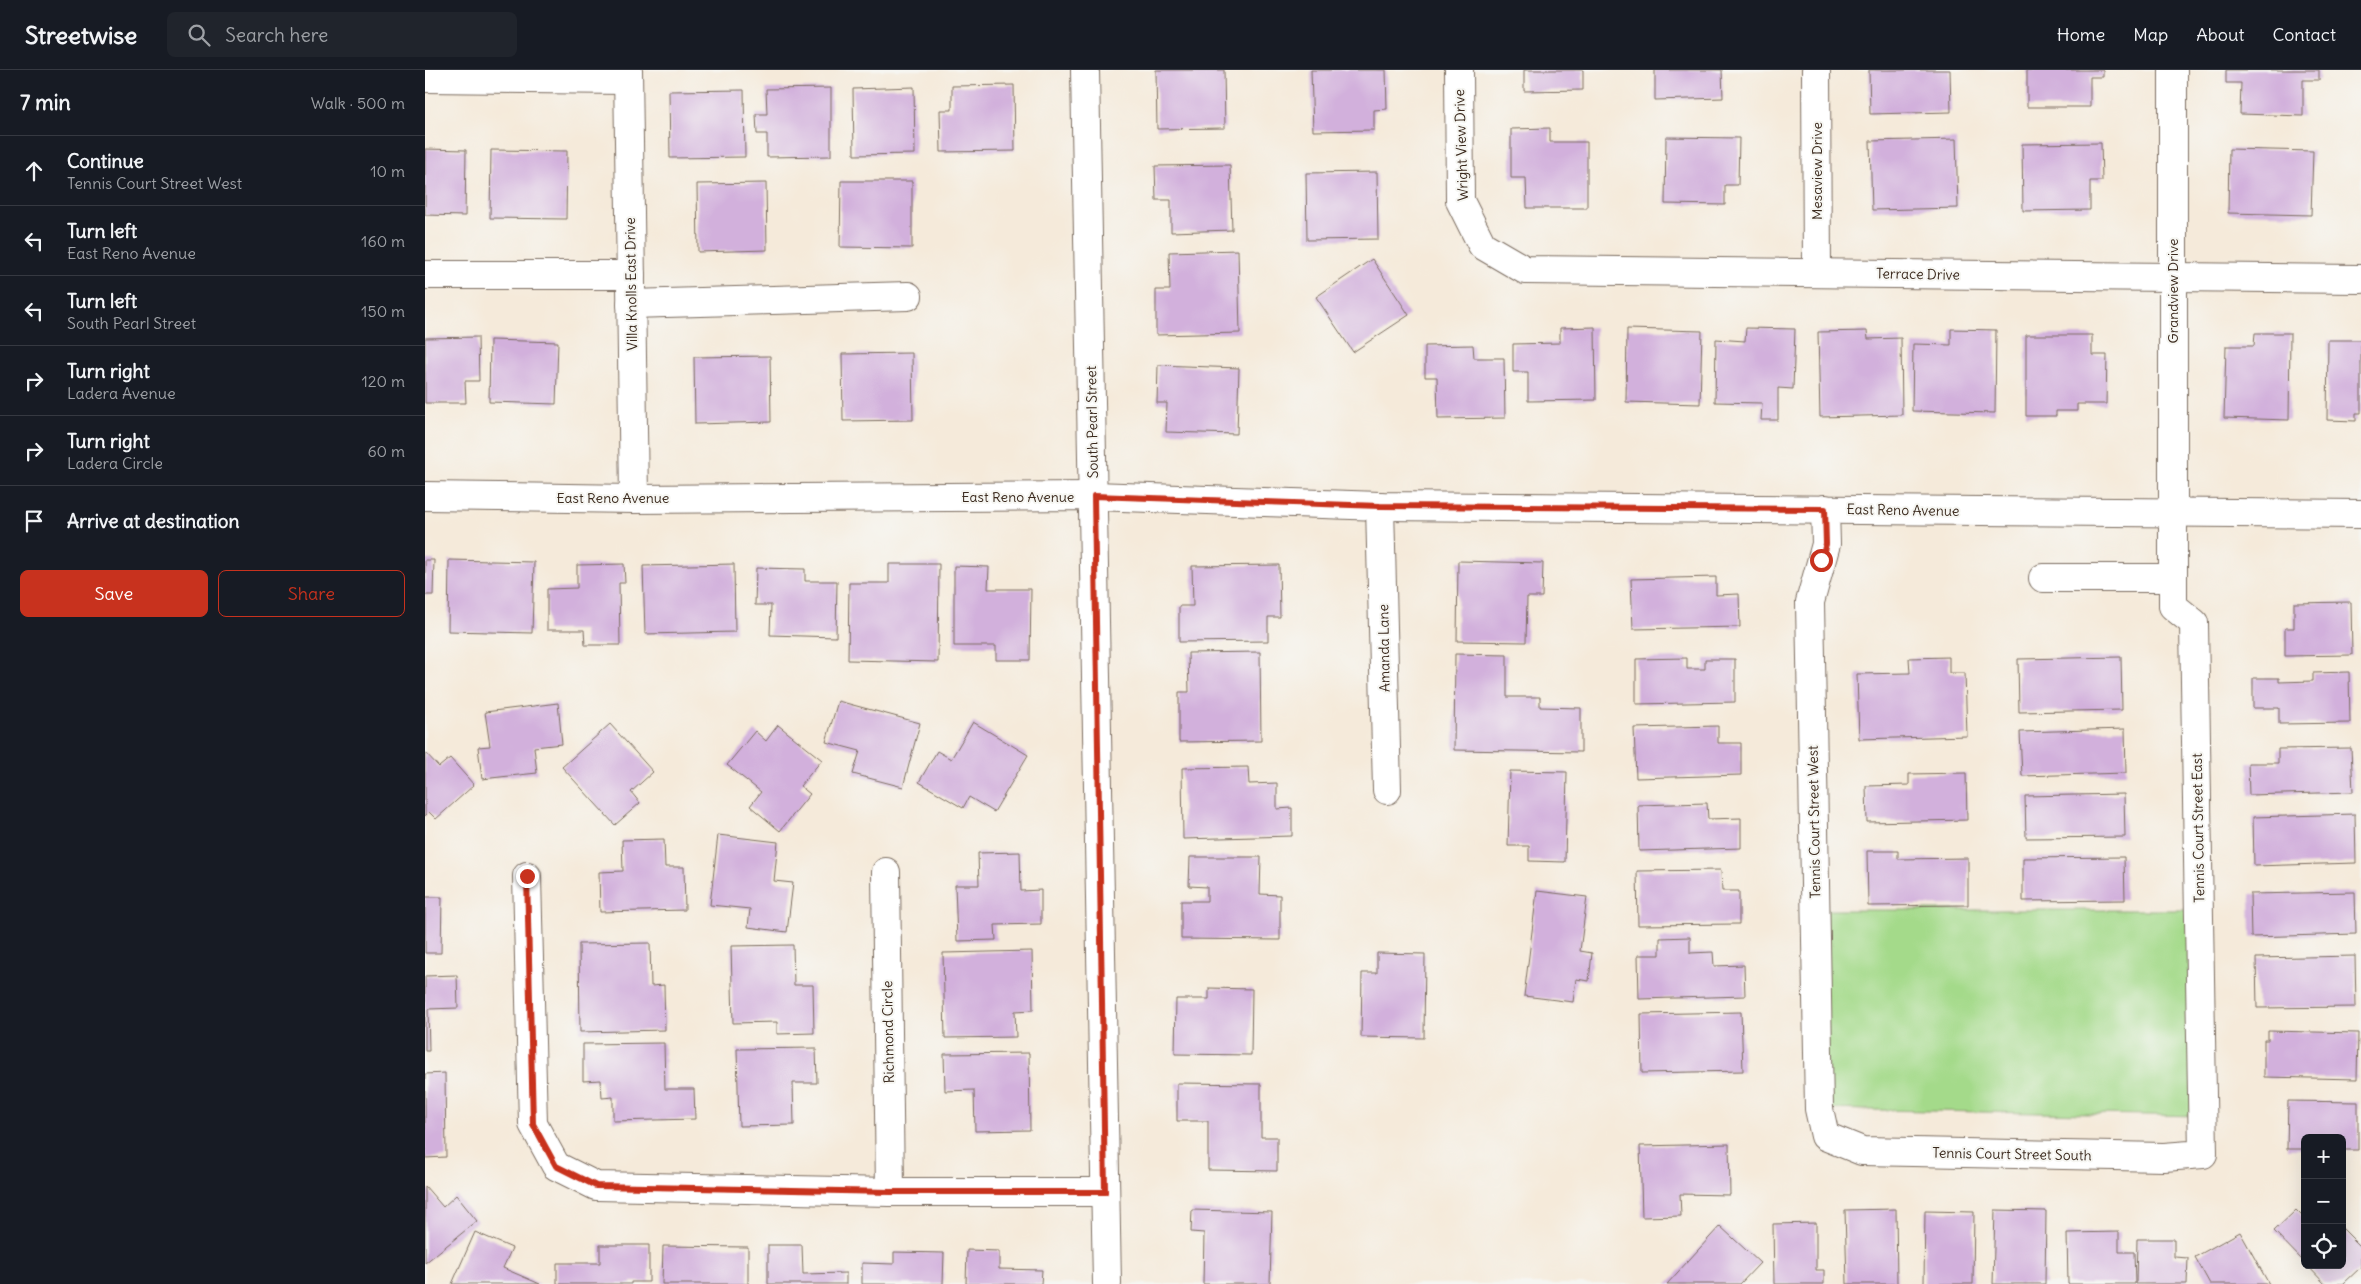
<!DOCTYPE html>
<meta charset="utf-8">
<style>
body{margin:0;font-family:Delius,sans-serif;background:#20242c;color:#f1f3f6}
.controls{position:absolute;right:15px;bottom:15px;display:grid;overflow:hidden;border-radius:8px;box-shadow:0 5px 20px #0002}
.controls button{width:45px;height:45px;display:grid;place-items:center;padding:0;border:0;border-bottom:1px solid #363941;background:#171b24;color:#f1f3f6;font:25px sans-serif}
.stop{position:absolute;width:15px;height:15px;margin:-11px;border:4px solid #c8321e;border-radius:50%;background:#fff}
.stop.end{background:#c8321e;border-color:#fff;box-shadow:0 1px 5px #0008}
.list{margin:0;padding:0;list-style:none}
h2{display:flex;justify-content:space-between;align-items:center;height:65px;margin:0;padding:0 20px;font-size:21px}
h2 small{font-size:16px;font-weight:400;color:#9ea1a6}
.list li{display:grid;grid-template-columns:32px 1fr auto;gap:15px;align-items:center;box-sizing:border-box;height:70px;padding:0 20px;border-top:1px solid #363941}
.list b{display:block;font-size:19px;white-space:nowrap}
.list p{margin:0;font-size:16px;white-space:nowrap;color:#9ea1a6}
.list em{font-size:16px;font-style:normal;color:#9ea1a6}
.actions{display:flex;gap:10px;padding:15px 20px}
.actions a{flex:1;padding:11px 0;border:1px solid #c8321e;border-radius:8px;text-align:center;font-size:18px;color:#c8321e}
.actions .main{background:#c8321e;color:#fff}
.icon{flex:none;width:28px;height:28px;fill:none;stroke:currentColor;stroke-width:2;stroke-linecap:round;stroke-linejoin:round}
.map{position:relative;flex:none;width:1936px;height:1214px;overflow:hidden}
header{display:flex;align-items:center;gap:30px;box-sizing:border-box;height:70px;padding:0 25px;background:#171b24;border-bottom:1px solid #363941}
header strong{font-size:24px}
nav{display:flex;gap:28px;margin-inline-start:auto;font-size:18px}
.search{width:350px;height:45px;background:#20242c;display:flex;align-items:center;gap:12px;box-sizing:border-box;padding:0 18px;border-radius:8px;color:#9ea1a6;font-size:19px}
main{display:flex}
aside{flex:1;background:#171b24}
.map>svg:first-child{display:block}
.green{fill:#a4da8a;stroke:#708254}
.building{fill:#d2b0dc}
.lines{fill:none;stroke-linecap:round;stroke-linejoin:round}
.minor-casing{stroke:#7c6d60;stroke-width:30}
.minor{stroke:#fff;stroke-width:28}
.route{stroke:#c8321e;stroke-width:6}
.labels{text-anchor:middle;stroke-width:4;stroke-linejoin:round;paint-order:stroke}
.street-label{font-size:14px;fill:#3b2a1e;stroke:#f6f6f2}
</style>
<header>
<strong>Streetwise</strong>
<div class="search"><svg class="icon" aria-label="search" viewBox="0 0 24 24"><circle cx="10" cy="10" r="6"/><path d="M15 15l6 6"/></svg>Search here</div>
<nav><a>Home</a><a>Map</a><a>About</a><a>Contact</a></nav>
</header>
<main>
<aside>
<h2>7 min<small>Walk · 500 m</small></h2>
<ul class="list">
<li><svg class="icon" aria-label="ahead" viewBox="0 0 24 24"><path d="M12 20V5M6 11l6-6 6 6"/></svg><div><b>Continue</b><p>Tennis Court Street West</p></div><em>10 m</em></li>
<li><svg class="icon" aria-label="left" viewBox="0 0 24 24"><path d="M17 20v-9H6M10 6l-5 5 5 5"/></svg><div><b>Turn left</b><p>East Reno Avenue</p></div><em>160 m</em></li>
<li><svg class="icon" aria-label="left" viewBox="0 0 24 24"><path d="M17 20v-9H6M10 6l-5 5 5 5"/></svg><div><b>Turn left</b><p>South Pearl Street</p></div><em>150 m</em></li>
<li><svg class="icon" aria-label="right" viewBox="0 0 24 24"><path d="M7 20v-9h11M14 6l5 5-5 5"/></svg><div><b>Turn right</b><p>Ladera Avenue</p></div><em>120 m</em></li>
<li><svg class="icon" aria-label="right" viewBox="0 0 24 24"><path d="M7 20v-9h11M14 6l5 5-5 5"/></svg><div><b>Turn right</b><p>Ladera Circle</p></div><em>60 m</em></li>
<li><svg class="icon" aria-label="arrive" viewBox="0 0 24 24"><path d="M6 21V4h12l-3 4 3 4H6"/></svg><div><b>Arrive at destination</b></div></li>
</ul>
<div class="actions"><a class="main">Save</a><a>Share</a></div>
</aside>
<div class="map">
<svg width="1936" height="1214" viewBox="0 0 1936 1214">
<rect width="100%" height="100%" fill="#f6f6f2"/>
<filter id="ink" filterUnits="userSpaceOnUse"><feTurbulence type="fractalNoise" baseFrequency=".02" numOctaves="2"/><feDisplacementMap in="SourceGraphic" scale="10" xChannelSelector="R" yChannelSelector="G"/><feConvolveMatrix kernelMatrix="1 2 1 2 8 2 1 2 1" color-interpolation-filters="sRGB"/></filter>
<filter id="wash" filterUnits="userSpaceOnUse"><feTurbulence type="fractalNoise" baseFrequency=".0096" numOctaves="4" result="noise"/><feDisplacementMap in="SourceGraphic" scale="20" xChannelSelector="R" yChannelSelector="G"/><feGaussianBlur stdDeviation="1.12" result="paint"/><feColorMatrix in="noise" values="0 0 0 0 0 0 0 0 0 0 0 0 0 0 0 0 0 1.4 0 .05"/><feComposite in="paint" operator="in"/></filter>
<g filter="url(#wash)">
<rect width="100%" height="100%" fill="#f5eada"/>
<path class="green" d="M1390,840H1775L1778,1046L1394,1039Z"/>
<g id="blocks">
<g class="building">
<path d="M731,0H799L800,58L732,59Z"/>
<path d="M886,0H961L962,39L949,40V60L888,61Z"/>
<path d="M1099,0H1158V20L1099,21Z"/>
<path d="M1230,0H1297L1298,28L1230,30Z"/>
<path d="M1444,0H1525L1526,42L1445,44Z"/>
<path d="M1602,0H1678V7H1665V37H1602Z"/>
<path d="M1801,0H1894V10H1878V46L1815,44L1816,13H1801Z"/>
<path d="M589,15L590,81L516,82L515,40H527V16Z"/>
<path d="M489,17L490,84L429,85L428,19Z"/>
<path d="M406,18V86L342,87V64H332L331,44H342L341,19Z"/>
<path d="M319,20L320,87L245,88L244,21Z"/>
<path d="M1125,58V72H1162V138H1102L1101,108H1086V59Z"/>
<path d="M1241,67L1314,68L1313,115H1300V135L1240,134Z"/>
<path d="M1531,69L1533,138L1447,140L1445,71Z"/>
<path d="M1676,73L1677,111H1665V140L1598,141L1597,74Z"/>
<path d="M0,79L41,80L40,146L0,145Z"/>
<path d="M1804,79L1888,81L1886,145L1803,143Z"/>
<path d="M66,80L142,81L141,149L65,148Z"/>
<path d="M805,95L807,160L746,162V130H731L730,96Z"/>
<path d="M952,102L953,169L882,170L881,103Z"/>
<path d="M416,111H487V178L415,177Z"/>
<path d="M341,113L342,180L273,182L272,114Z"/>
<path d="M813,180L815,263L731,265V220H745L744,182Z"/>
<path d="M947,189L984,245L928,282L891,227Z"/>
<path d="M1170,257L1171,330L1103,331V302H1088V274L1135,273V258Z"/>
<path d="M1321,258L1370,259L1368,319L1353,318V350H1336L1337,333L1290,332L1291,269L1320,271Z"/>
<path d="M1202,259L1277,261L1275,334L1201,332Z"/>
<path d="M1526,259L1571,260L1570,343L1487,341L1488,274L1526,275Z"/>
<path d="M1442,261L1443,269L1476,268L1477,345L1395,347L1393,262Z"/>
<path d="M1830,263H1865L1864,350L1799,348L1801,276H1829Z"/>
<path d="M1601,265H1667V285H1682L1681,334H1652V341H1631V346H1601Z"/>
<path d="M53,267L54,311H40L41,333H0V268Z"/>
<path d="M65,270L133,272L131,334L64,332Z"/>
<path d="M1903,270H1936V343H1931V351L1902,350Z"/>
<path d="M1048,275L1049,288H1079L1080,348L1013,349L1012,307H1000V276Z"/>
<path d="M487,283L488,350L418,351L417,284Z"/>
<path d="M345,286L346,352L270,354L269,287Z"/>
<path d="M733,295L814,298L812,364L741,362L742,333H732Z"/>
<path d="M0,490H9L8,525H0Z"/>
<path d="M24,490L109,492L107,563L23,561Z"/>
<path d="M1033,491L1118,493L1117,527H1102L1101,572L1032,571Z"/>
<path d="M199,494L200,513H194L195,575H160L159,560H122V519L152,518V495Z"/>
<path d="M309,494L310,562L220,564L218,496Z"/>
<path d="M464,494H514L513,592L423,590L424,513H464Z"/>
<path d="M854,495L855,547H843V571L754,572V536H768L767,496Z"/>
<path d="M529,496L564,497L563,519H606L605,590H571V576H529Z"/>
<path d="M331,498L380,499V511H412L411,567L345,565L346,535H330Z"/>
<path d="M1291,507V525L1314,524L1315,557L1208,559L1206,509Z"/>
<path d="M1926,532L1927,585L1860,586V558H1869V533Z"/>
<path d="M835,582L836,671L754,672V622H764L763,583Z"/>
<path d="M1030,584L1082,585V627H1115V637L1156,638V682L1029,680Z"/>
<path d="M1524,587V603H1540L1542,666L1434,669L1432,604L1485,603L1484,588Z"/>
<path d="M1696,587L1697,640L1594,642L1593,589Z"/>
<path d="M1262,588V599H1280V589H1310V632L1211,634V589Z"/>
<path d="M1924,602L1925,653L1854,654V638H1828V608H1854V612L1888,611V603Z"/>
<path d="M413,631L495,653L478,717L428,704L435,681L401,672Z"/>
<path d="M133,633L137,674L109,677L112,703L57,709L53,677L65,676L60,642Z"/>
<path d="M548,652L603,685L569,742L544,727L538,738L494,712L512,681L526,689Z"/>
<path d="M185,654L228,702L206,722L215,733L190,755L137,697Z"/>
<path d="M353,655L397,690L375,716L385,724L355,761L325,736L336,722L302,695L330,661L341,671Z"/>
<path d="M1293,656V673H1316V705L1211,708L1209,658Z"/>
<path d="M1700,659L1701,703L1597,706L1595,662Z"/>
<path d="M1926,678L1928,722L1824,725L1823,693H1853V679Z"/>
<path d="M0,682L14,697L25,688L49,715L11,749L4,742L0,746Z"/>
<path d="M823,697L824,714L852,713V739L867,738V766L758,769L757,698Z"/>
<path d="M1085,701L1142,702L1140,792L1104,791V776H1083Z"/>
<path d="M1541,703L1542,750L1442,752L1441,716L1484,715V704Z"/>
<path d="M1699,724L1700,767L1601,768L1600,726Z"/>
<path d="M1282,733L1283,749L1316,748V778L1214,781L1213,735Z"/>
<path d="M1930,744L1931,793L1829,796L1828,747Z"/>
<path d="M293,765L353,772L349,811L368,813L362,862L323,857L325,839L285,835Z"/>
<path d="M239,769L240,797H259L260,840L175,842L174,802L198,801L197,770Z"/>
<path d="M1442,781H1473V789L1543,788V835L1443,836Z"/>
<path d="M595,782L596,821L616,820V854L570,855L571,870L532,871L530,815H554L553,783Z"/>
<path d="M765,787H836L835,824L855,825V870L756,869V831H782V817L764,816Z"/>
<path d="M1699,787L1700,830L1598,831V788Z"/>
<path d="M1296,800L1297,821H1314V854L1213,855L1212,801Z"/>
<path d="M1112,821L1162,827L1155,881L1167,883L1164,911L1151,909L1148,932L1099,926Z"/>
<path d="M1930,822L1931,864L1826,867L1825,824Z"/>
<path d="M0,827H17L16,883H0Z"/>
<path d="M1265,867V883L1288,882L1289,896L1319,895L1320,926L1214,929L1213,885H1235V868Z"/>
<path d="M225,873L226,916L239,915L240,960L155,962L154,874Z"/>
<path d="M368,875L369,915H388L389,963L352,964V952L308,953L306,876Z"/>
<path d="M607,881L608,940L590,941L591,967L520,968L518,883Z"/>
<path d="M952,883L1000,884L999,968L936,967L937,903H952Z"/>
<path d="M1930,886L1931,937L1832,938L1831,888Z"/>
<path d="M32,905L33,938L3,939L4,981H0V906Z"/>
<path d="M784,918L827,919L826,985L750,984L751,929H784Z"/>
<path d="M1316,942L1318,1001L1217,1003L1216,944Z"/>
<path d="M1843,961L1933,963L1932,1009L1839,1007V970H1843Z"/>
<path d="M239,973L240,1019H269L270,1049L188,1051V1027L177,1028L176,1010L158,1011V974Z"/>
<path d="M391,978L392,1013H368L369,1055L314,1056L312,979Z"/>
<path d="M604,983L605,1060L550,1061L549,1020L520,1021L519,984Z"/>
<path d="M20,1003L21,1087L0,1088V1004Z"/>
<path d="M752,1013L836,1014V1067H852V1101L783,1100V1051H752Z"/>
<path d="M1863,1031L1933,1032V1080H1917V1068H1880V1079H1862Z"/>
<path d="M1304,1074L1305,1125L1255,1124L1256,1146L1217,1147L1215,1076Z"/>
<path d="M0,1116L18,1137L31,1125L52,1151L0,1193Z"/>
<path d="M1471,1139L1472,1214H1422L1420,1140Z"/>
<path d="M767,1140L847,1142L845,1214H778L779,1163L766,1162Z"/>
<path d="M1570,1140L1621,1141L1620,1214H1568Z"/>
<path d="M1871,1140L1880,1149V1193L1849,1161Z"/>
<path d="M1500,1141L1549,1142L1548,1214H1499Z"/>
<path d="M1391,1153V1200H1399V1214H1349L1348,1154Z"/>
<path d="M1295,1156L1335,1193L1315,1214H1242Z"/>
<path d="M1917,1158L1936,1177V1197L1918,1214H1900L1882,1195H1917Z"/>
<path d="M50,1162L87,1178L78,1198L115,1214H27Z"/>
<path d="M1694,1162V1182H1709L1710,1214H1643L1642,1163Z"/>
<path d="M1815,1162L1844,1214H1785L1770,1187Z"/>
<path d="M1712,1169H1749V1187L1763,1188L1762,1214H1711Z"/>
<path d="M175,1175H224V1212H206V1214H132V1193H175Z"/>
<path d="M343,1175H377L378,1204L421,1203V1214H343Z"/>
<path d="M238,1176L323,1177V1214H237Z"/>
<path d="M542,1180L574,1181V1199L617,1200L616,1214H541Z"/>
<path d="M469,1182L519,1183L518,1214H437V1193L469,1194Z"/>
</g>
</g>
</g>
<g filter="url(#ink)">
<use href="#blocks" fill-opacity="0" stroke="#7c6d60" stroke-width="1"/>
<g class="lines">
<g class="minor-casing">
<g id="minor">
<path d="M203,0L209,429"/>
<path d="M660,0L682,1214"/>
<path d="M1034,0L1035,131L1057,175L1100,200L1936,209"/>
<path d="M1391,0L1392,203"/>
<path d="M0,8L203,10"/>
<path d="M0,205H206"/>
<path d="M206,234L483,226"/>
<path d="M0,426L209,429L669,426L955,436L1936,444"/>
<path d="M955,436L962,720"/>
<path d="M1400,439L1401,474L1385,532L1394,1039L1400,1066L1437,1081L1739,1087L1778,1084L1769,553L1748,536V0"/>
<path d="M1618,508H1747"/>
<path d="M461,802L465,1122"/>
<path d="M102,806L108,1054L131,1096L171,1116L465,1122H680"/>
</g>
</g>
<use href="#minor" class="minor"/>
</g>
</g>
<g class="lines" filter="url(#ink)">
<path class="route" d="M102,806L108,1054L131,1096L171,1116L465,1122H680L669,426L955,436L1400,439L1401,474L1396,490"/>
</g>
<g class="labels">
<g class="street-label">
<text transform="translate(1036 75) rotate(-92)" y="5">Wright View Drive</text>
<text transform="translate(1392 101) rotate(-90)" y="5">Mesaview Drive</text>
<text transform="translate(1493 204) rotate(1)" y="5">Terrace Drive</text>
<text transform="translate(206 214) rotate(-91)" y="5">Villa Knolls East Drive</text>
<text transform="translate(1748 221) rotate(-90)" y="5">Grandview Drive</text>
<text transform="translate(667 352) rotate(-91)" y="5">South Pearl Street</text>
<text x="593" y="432">East Reno Avenue</text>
<text x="188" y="433">East Reno Avenue</text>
<text transform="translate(1478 440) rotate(1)" y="5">East Reno Avenue</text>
<text transform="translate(959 578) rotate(-91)" y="5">Amanda Lane</text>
<text transform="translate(1389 752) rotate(-91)" y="5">Tennis Court Street West</text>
<text transform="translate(1773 758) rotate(-91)" y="5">Tennis Court Street East</text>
<text transform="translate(463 962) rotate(-91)" y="5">Richmond Circle</text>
<text transform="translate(1587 1084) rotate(1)" y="5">Tennis Court Street South</text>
</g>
</g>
</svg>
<div class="controls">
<button>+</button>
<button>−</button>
<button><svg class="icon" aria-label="locate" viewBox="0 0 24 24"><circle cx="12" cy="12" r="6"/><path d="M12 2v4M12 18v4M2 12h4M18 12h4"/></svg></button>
</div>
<div class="stop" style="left:1396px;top:490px"></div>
<div class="stop end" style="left:102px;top:806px"></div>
</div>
</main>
